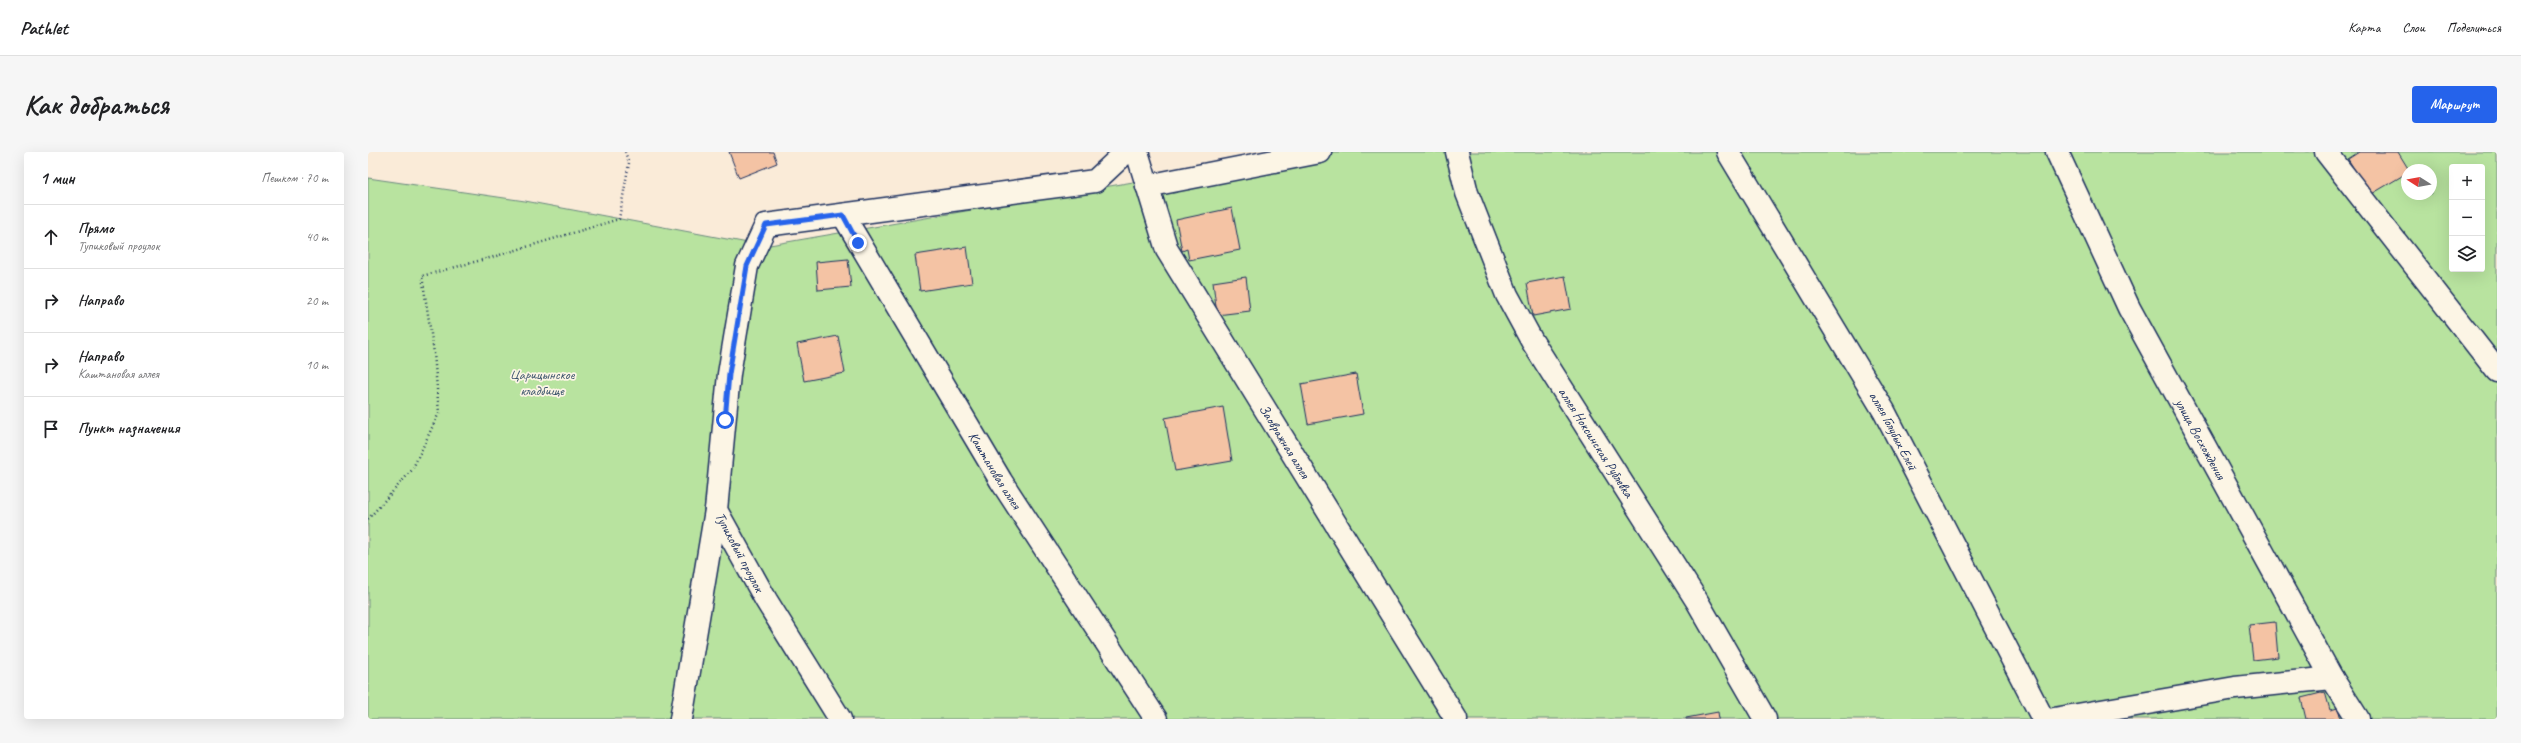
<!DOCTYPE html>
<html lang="ru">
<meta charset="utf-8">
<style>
body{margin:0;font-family:Caveat,sans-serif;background:#f6f6f6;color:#202124}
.controls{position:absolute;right:12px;top:12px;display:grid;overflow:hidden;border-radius:4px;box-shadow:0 4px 16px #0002}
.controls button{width:36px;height:36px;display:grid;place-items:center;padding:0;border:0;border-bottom:1px solid #e0e0e0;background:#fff;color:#202124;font:20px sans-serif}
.compass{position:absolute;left:2033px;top:12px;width:36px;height:36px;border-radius:50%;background:#fff;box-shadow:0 4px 16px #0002;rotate:281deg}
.stop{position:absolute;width:12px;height:12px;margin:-9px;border:3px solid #2563eb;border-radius:50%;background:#fff}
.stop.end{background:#2563eb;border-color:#fff;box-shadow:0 1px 4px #0008}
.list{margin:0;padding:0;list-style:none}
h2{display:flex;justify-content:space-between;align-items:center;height:52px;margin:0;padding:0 16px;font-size:17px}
h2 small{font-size:13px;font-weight:400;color:#757577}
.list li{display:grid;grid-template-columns:26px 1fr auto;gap:12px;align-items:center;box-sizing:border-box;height:64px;padding:0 16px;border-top:1px solid #e0e0e0}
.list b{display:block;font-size:15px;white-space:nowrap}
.list p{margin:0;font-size:13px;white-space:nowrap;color:#757577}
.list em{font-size:13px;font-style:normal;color:#757577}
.icon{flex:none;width:22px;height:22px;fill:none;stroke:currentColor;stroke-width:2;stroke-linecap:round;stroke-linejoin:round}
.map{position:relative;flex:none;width:2129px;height:567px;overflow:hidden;border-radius:4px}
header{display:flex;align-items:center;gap:24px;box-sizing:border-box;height:56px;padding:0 20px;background:#fff;border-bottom:1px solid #e0e0e0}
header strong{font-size:19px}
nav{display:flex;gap:22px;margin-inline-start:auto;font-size:14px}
.intro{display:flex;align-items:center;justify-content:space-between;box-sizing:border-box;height:96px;padding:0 24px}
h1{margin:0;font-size:28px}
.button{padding:10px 18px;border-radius:4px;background:#2563eb;color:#fff;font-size:14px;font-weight:700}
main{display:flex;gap:24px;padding:0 24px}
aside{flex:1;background:#fff;border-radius:4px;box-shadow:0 4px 16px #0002}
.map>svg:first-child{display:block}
.green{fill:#b8e39f;stroke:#6a897e;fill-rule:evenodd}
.building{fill:#f4c3a4;stroke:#1b2f5e}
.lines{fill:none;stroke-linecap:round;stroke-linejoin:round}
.minor-casing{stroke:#1b2f5e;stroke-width:25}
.path{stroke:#1b2f5e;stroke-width:2.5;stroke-dasharray:1 3;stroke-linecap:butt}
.minor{stroke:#fcf5e5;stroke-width:22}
.route{stroke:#2563eb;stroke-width:5}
.labels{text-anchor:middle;stroke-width:3.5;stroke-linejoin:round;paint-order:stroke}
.park-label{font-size:14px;fill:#3a536b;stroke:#fcf5e5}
.street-label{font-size:14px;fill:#1b2f5e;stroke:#fcf5e5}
</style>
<header>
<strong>Pathlet</strong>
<nav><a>Карта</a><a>Слои</a><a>Поделиться</a></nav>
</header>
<div class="intro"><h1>Как добраться</h1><a class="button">Маршрут</a></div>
<main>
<aside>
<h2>1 мин<small>Пешком · 70 m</small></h2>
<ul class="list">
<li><svg class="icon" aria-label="ahead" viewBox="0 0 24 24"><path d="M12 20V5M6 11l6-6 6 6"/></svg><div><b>Прямо</b><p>Тупиковый проулок</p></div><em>40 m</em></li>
<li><svg class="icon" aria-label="right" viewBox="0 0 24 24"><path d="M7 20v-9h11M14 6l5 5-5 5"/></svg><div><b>Направо</b></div><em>20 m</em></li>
<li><svg class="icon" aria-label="right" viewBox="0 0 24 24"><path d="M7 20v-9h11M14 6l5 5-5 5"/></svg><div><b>Направо</b><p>Каштановая аллея</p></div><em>10 m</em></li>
<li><svg class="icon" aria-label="arrive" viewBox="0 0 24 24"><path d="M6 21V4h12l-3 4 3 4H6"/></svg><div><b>Пункт назначения</b></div></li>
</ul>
</aside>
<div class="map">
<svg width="2129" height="567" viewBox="0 0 2129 567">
<rect width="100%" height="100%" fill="#faebd8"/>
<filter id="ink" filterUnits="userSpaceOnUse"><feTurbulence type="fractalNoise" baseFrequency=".025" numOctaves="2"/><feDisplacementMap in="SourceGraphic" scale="8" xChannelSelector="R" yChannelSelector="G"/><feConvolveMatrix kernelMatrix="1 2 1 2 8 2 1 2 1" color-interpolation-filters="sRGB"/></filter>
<g filter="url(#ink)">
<path class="green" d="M938,0H2129V567H0V26L157,49L396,94ZM2084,15H2114V117H2084ZM2039,18H2063V42H2039Z"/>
<g class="building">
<path d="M361,0H405L409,11L371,26Z"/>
<path d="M1991,0H2030L2041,18L2039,21L2002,43L1980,7Z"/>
<path d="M864,56L872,98L821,108L819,97L814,99L808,68Z"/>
<path d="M599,95L604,131L552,139L547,103Z"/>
<path d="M480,107L483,135L450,138L448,110Z"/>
<path d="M1197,124L1203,157L1165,164L1159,131Z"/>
<path d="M878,125L882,159L849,163L845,130Z"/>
<path d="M470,184L477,221L436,229L429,192Z"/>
<path d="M988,222L995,262L940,272L933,232Z"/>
<path d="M855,255L864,309L807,319L797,266Z"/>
<path d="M1907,470L1910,505L1885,508L1881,473Z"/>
<path d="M1957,540L1962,558L1970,556L1973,567H1938L1933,546Z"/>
<path d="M1350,560L1351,567H1318V566Z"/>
</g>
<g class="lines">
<g class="minor-casing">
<g id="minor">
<path id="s1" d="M769,0L799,98L1088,567"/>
<path id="s2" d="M1089,0L1099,41L1139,143L1164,189L1329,449L1397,567"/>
<path id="s3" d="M1360,0L1516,259L1675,567"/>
<path id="s4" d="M1689,0L1761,156L1964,526L1990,567"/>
<path d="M1958,0L2129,219"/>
<path d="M779,34L952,0"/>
<path id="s5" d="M475,63L633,329L788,567"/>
<path d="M313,567L348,358"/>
<path d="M472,567L398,448L348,358L361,222L379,114L398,73L727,29L758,0"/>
<path d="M1686,567L1867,536L1964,526"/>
</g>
</g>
<path class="path" d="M0,367L44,318L71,261L66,201L54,124L125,105L251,67L261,11L257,0"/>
<use href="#minor" class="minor"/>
</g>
</g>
<g class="lines" filter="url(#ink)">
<path class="route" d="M357,268L361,222L379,114L398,73L475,63L490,91"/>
</g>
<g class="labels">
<g class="park-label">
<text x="174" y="227">Царицынское<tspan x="174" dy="16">кладбище</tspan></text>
</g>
<g class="street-label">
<text dy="5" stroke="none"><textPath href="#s3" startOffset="324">аллея Голубых Елей</textPath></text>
<text dy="5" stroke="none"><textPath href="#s4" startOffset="321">улица Восхождения</textPath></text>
<text dy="5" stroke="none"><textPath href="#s1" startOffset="327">Заовражная аллея</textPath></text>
<text dy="5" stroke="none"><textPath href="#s2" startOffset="324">аллея Ноксинская Рублевка</textPath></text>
<text dy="5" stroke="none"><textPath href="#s5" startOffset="297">Каштановая аллея</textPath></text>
<text transform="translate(372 400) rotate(62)" y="5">Тупиковый проулок</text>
</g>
</g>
</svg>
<div class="controls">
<button>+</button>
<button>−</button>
<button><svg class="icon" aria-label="layers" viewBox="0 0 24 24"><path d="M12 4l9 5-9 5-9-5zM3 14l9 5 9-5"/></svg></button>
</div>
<svg class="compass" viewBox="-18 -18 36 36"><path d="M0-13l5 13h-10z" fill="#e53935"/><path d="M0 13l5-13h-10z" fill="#757577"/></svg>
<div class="stop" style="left:357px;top:268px"></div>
<div class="stop end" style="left:490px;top:91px"></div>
</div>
</main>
